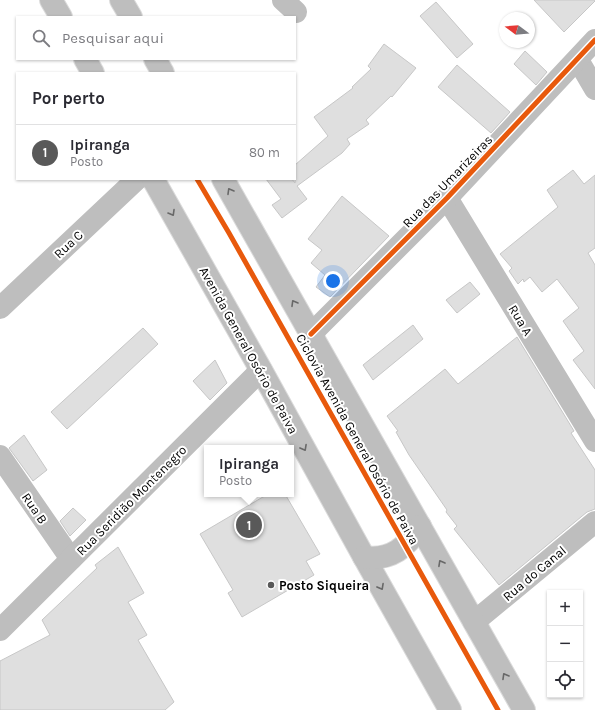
<!DOCTYPE html>
<html lang="pt">
<meta charset="utf-8">
<style>
body{margin:0;font-family:Karla,sans-serif;background:#f7f7f7;color:#2b2b33}
.controls{position:absolute;right:12px;bottom:12px;display:grid;overflow:hidden;border-radius:0px;box-shadow:0 1px 3px #0004}
.controls button{width:36px;height:36px;display:grid;place-items:center;padding:0;border:0;border-bottom:1px solid #e1e1e2;background:#fff;color:#2b2b33;font:20px sans-serif}
.compass{position:absolute;left:499px;top:12px;width:36px;height:36px;border-radius:50%;background:#fff;box-shadow:0 1px 3px #0004;rotate:286deg}
.you{position:absolute;left:333px;top:281px;width:14px;height:14px;margin:-10px;border:3px solid #fff;border-radius:50%;background:#1a73e8;box-shadow:0 0 0 6px #1a73e833}
.badge{display:grid;place-items:center;width:26px;height:26px;border-radius:50%;background:#595959;color:#fff;font-size:13px;font-weight:700}
.pin{position:absolute;translate:-50% -50%;border:2px solid #fff;box-shadow:0 1px 4px #0006}
.popup{position:absolute;left:204px;top:445px;width:90px;height:52px;box-sizing:border-box;display:grid;place-content:center;border-radius:0px;background:#fff;filter:drop-shadow(0 1px 3px #0005);font-size:13px;white-space:nowrap;color:#7c7c81}
.popup b{font-size:15px;color:#2b2b33}
.popup::after{content:'';position:absolute;left:50%;top:100%;margin-left:-8px;border:8px solid transparent;border-top-color:#fff}
.list{margin:0;padding:0;list-style:none}
h2{display:flex;justify-content:space-between;align-items:center;height:52px;margin:0;padding:0 16px;font-size:17px}
h2 small{font-size:13px;font-weight:400;color:#7c7c81}
.list li{display:grid;grid-template-columns:26px 1fr auto;gap:12px;align-items:center;box-sizing:border-box;height:56px;padding:0 16px;border-top:1px solid #e1e1e2}
.list b{display:block;font-size:15px;white-space:nowrap}
.list p{margin:0;font-size:13px;white-space:nowrap;color:#7c7c81}
.list em{font-size:13px;font-style:normal;color:#7c7c81}
.icon{flex:none;width:22px;height:22px;fill:none;stroke:currentColor;stroke-width:2;stroke-linecap:round;stroke-linejoin:round}
.map{position:relative;flex:none;width:595px;height:710px;overflow:hidden}
.search{position:absolute;background:#fff;box-shadow:0 1px 3px #0004;left:16px;top:16px;width:280px;height:44px;display:flex;align-items:center;gap:10px;box-sizing:border-box;padding:0 14px;border-radius:0px;color:#7c7c81;font-size:15px}
.panel{position:absolute;background:#fff;box-shadow:0 1px 3px #0004;left:16px;top:72px;width:280px;height:108px;border-radius:0px}
.map>svg:first-child{display:block}
.building{fill:#dfdfdf;stroke:#c7c7c7}
.lines{fill:none;stroke-linecap:round;stroke-linejoin:round}
.major-casing{stroke:#dbdbdb;stroke-width:24}
.minor{stroke:#bebebe;stroke-width:22}
.major{stroke:#bebebe;stroke-width:22}
.cycleway-casing{stroke:#fff;stroke-width:8}
.cycleway{stroke:#e8590c;stroke-width:5}
.oneway{stroke:#686868}
.poi-dot{fill:#595959;stroke:#fff;stroke-width:1.5}
.labels{text-anchor:middle;stroke-width:4;stroke-linejoin:round;paint-order:stroke}
.street-label{font-size:13px;fill:#000;stroke:#fff}
.poi-label{font-size:13px;font-weight:bold;fill:#000;stroke:#fff;text-anchor:start}
</style>
<div class="map">
<svg width="595" height="710" viewBox="0 0 595 710">
<rect width="100%" height="100%" fill="#fff"/>
<g class="building">
<path d="M534,0H595V1L564,32Z"/>
<path d="M436,2L473,44L457,58L420,16Z"/>
<path d="M384,44L416,68L392,97L391,96L366,120L369,124L347,139L350,144L342,153L297,186L307,199L282,218L272,205L281,199L266,179H292L295,183V165L328,136L314,117L353,88L352,87L371,69L368,66Z"/>
<path d="M525,51L547,72L536,85L514,64Z"/>
<path d="M457,65L510,112L491,133L438,87Z"/>
<path d="M573,170L584,184L595,175V248L588,253L595,265V389L573,360L584,351L563,321L579,308L557,279L542,292L530,277L524,282L523,279L518,284L509,271L512,268L500,254L558,207L547,190Z"/>
<path d="M342,196L389,236L330,297L316,287L325,275L311,263L322,250L308,239Z"/>
<path d="M470,282L480,294L457,313L446,300Z"/>
<path d="M413,325L423,339L373,380L363,365Z"/>
<path d="M143,328L158,344L67,429L51,412Z"/>
<path d="M517,337L574,431L571,433L595,470V509L587,512L499,585L454,529L457,526L446,512L447,510L409,455L396,432L398,431L387,416L445,369L458,384Z"/>
<path d="M215,360L227,383L210,400L193,381Z"/>
<path d="M24,435L47,470L33,481L9,448Z"/>
<path d="M268,494H285L320,554L306,561L314,575L242,617L228,593L233,590L200,534Z"/>
<path d="M73,508L86,520L70,536L60,521Z"/>
<path d="M118,547L144,593L128,602L147,635L138,640L174,702L165,710H0V661L50,635L42,620L97,568L95,565Z"/>
</g>
<g class="lines">
<g class="major-casing">
<g id="major">
<path d="M51,0L61,17"/>
<path d="M121,0L131,17"/>
<path d="M85,59L93,73"/>
<path d="M155,59L163,73"/>
<path d="M153,179L261,370L364,557L450,710"/>
<path d="M223,179L524,710"/>
<path d="M364,557C391,561 407,547 420,526"/>
</g>
</g>
<g class="minor">
<path d="M283,0L296,12"/>
<path d="M578,60L595,89"/>
<path d="M447,198L595,441"/>
<path d="M0,308L137,179"/>
<path d="M311,334L447,198L595,40"/>
<path d="M0,456L71,559"/>
<path d="M474,622L595,522"/>
<path d="M0,630L261,370"/>
</g>
<use href="#major" class="major"/>
<g class="cycleway-casing">
<g id="cycleway">
<path d="M197,179L229,233L498,710"/>
<path d="M311,334L447,198L595,40"/>
</g>
</g>
<use href="#cycleway" class="cycleway"/>
</g>
<defs><path id="oneway-chevron" d="M-2-3.5L2.5 0L-2 3.5" fill="none" stroke-width="1.6" stroke-linecap="round" stroke-linejoin="round"/></defs>
<g class="oneway">
<use href="#oneway-chevron" transform="translate(230 191) rotate(-120)"/>
<use href="#oneway-chevron" transform="translate(172 213) rotate(60)"/>
<use href="#oneway-chevron" transform="translate(294 303) rotate(-120)"/>
<use href="#oneway-chevron" transform="translate(304 448) rotate(61)"/>
<use href="#oneway-chevron" transform="translate(441 563) rotate(-119)"/>
<use href="#oneway-chevron" transform="translate(381 587) rotate(61)"/>
<use href="#oneway-chevron" transform="translate(505 676) rotate(-120)"/>
</g>
<circle class="poi-dot" cx="271" cy="585" r="4"/>
<g class="labels">
<g class="street-label">
<text transform="translate(447 181) rotate(-46)" y="5">Rua das Umarizeiras</text>
<text transform="translate(68 244) rotate(-43)" y="5">Rua C</text>
<text transform="translate(521 320) rotate(59)" y="5">Rua A</text>
<text transform="translate(249 350) rotate(61)" y="5">Avenida General Osório de Paiva</text>
<text transform="translate(358 439) rotate(61)" y="5">Ciclovia Avenida General Osório de Paiva</text>
<text transform="translate(131 500) rotate(-45)" y="5">Rua Seridião Montenegro</text>
<text transform="translate(35 508) rotate(56)" y="5">Rua B</text>
<text transform="translate(534 573) rotate(-40)" y="5">Rua do Canal</text>
</g>
<g class="poi-label">
<text x="279" y="590">Posto Siqueira</text>
</g>
</g>
</svg>
<div class="controls">
<button>+</button>
<button>−</button>
<button><svg class="icon" aria-label="locate" viewBox="0 0 24 24"><circle cx="12" cy="12" r="6"/><path d="M12 2v4M12 18v4M2 12h4M18 12h4"/></svg></button>
</div>
<svg class="compass" viewBox="-18 -18 36 36"><path d="M0-13l5 13h-10z" fill="#e53935"/><path d="M0 13l5-13h-10z" fill="#7c7c81"/></svg>
<div class="you"></div>
<div class="pin badge" style="left:249px;top:525px">1</div>
<div class="popup"><b>Ipiranga</b>Posto</div>
<div class="search"><svg class="icon" aria-label="search" viewBox="0 0 24 24"><circle cx="10" cy="10" r="6"/><path d="M15 15l6 6"/></svg>Pesquisar aqui</div>
<section class="panel">
<h2>Por perto<small></small></h2>
<ul class="list">
<li><span class="badge">1</span><div><b>Ipiranga</b><p>Posto</p></div><em>80 m</em></li>
</ul>
</section>
</div>
